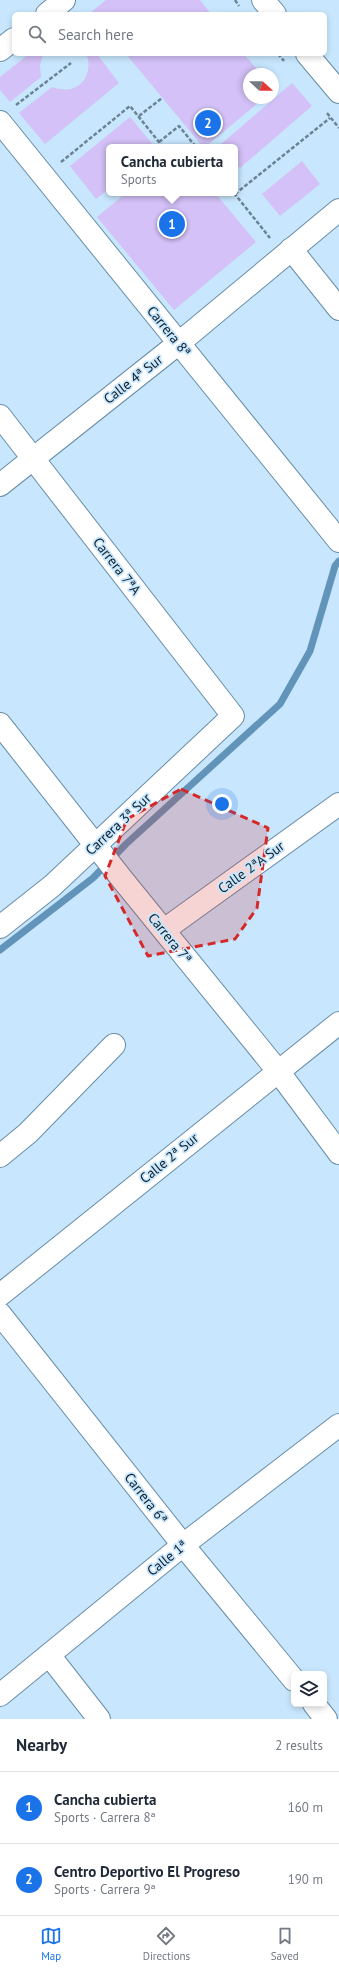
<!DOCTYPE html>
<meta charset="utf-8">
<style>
body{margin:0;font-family:"PT Sans",sans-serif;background:#f6f6f7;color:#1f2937}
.controls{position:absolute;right:12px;bottom:12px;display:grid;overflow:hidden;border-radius:6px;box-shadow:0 2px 6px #0003}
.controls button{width:36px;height:36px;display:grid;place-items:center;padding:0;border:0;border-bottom:1px solid #e0e1e3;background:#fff;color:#1f2937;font:20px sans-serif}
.compass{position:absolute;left:243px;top:68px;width:36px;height:36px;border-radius:50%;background:#fff;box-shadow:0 2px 6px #0003;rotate:111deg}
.you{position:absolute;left:222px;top:804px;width:14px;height:14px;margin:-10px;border:3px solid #fff;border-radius:50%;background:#1a73e8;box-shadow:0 0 0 6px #1a73e833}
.badge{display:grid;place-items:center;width:26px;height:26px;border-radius:50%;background:#1a73e8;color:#fff;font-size:13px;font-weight:700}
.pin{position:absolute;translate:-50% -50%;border:2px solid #fff;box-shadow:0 1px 4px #0006}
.popup{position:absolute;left:106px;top:144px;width:132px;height:52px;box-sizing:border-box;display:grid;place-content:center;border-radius:6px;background:#fff;filter:drop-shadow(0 1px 3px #0005);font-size:13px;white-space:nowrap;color:#747a83}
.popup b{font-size:15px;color:#1f2937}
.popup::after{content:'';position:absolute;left:50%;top:100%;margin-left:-8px;border:8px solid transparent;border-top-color:#fff}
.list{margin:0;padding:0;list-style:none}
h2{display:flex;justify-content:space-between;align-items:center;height:52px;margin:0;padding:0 16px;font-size:17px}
h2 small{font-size:13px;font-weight:400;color:#747a83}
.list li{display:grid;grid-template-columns:26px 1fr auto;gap:12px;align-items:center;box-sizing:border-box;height:72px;padding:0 16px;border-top:1px solid #e0e1e3}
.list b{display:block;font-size:15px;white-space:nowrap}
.list p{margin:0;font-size:13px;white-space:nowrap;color:#747a83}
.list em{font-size:13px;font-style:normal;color:#747a83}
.icon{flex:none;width:22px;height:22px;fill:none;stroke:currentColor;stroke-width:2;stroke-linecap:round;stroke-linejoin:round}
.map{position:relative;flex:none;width:339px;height:1719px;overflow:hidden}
.search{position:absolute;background:#fff;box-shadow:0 2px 6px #0003;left:12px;right:12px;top:12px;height:44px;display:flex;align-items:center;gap:10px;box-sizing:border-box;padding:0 14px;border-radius:6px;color:#747a83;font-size:15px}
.sheet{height:196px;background:#fff}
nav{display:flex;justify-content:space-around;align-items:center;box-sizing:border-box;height:56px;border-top:1px solid #e0e1e3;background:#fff;font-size:11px;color:#747a83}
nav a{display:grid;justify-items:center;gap:2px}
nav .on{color:#1a73e8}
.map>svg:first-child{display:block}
.green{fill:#d3c1f7}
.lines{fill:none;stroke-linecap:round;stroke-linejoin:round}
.stream{stroke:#6194b8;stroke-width:7}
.minor-casing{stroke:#688da7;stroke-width:24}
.path{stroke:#6c8393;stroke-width:2.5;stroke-dasharray:4 2;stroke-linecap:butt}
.minor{stroke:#fff;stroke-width:22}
.marked{fill:#d62828;fill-opacity:0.2;stroke:#d62828;stroke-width:3;stroke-dasharray:8 5;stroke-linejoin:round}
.labels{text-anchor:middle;stroke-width:3.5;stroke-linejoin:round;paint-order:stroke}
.street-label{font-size:14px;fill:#11202a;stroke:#c8e7fe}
</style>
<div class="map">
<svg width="339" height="1719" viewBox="0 0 339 1719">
<rect width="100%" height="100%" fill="#c8e7fe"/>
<g class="green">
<path d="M106,0H200L211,14H92L91,12Z"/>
<path d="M29,54H43L40,65L41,77L10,102L0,90V77Z"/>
<path d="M86,54H97L119,83L45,144L19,113L52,87C59,89 66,91 74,88C87,83 92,66 86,54Z"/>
<path d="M126,54H244L261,74H249V98H264L205,147H203Z"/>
<path d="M292,83L312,106L240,168L235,163V147H222L220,145Z"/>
<path d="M130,117L155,147H109V189L96,199L70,166Z"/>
<path d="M302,161L320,184L280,216L262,194Z"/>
<path d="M126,193H215L256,242L174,310L97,217Z"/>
</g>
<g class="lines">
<path class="stream" d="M0,950L93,878L126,844L280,704L310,651L335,566L339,561"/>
<g class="minor-casing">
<g id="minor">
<path d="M263,0L275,14"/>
<path d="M47,14L64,0"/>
<path d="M0,50L14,39"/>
<path d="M307,54L339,92"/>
<path d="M0,122L339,541"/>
<path d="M291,249L339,309"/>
<path d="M0,416L233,716L52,886L0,927"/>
<path d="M0,485L179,343L339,210"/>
<path d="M0,724L122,879L278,1071L339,1153"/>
<path d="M164,930L339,804"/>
<path d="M0,1156L28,1133L114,1045"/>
<path d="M0,1295L339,1023"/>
<path d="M0,1314L183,1545L294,1680"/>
<path d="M49,1655L99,1719"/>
<path d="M0,1695L183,1545L339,1425"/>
<path d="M314,1704L326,1719"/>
</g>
</g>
<g class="path">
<path d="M235,0L239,6"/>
<path d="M278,54L284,61"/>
<path d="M16,105L71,63"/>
<path d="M327,113L339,128"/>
<path d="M139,116L162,98"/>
<path d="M159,142L179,126L196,147"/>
<path d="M61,162L130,106L163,147"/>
<path d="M234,193L270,238"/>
<path d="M235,194L330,118"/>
</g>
<use href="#minor" class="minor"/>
</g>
<path class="marked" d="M181,789L268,828L257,908L235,939L148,956L105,876L127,819Z"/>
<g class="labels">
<g class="street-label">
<text transform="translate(169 331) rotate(51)" y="5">Carrera 8ª</text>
<text transform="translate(133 379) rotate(-38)" y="5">Calle 4ª Sur</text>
<text transform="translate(117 566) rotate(52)" y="5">Carrera 7ªA</text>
<text transform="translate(118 824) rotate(-43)" y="5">Carrera 3ª Sur</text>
<text transform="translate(251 867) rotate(-36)" y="5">Calle 2ªA Sur</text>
<text transform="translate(170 938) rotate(51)" y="5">Carrera 7ª</text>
<text transform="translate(169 1158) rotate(-39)" y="5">Calle 2ª Sur</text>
<text transform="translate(146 1498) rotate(52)" y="5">Carrera 6ª</text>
<text transform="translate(167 1558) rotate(-39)" y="5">Calle 1ª</text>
</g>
</g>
</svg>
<div class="controls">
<button><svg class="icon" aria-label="layers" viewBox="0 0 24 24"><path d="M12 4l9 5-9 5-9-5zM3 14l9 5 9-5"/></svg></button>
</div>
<svg class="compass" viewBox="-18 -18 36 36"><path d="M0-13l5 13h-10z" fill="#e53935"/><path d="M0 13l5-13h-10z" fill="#747a83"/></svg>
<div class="you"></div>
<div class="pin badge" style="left:172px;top:224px">1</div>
<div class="popup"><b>Cancha cubierta</b>Sports</div>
<div class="pin badge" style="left:208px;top:123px">2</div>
<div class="search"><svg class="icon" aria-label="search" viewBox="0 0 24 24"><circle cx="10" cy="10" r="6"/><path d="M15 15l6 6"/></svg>Search here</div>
</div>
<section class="sheet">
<h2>Nearby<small>2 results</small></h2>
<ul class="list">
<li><span class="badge">1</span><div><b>Cancha cubierta</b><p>Sports · Carrera 8ª</p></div><em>160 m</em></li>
<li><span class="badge">2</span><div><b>Centro Deportivo El Progreso</b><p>Sports · Carrera 9ª</p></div><em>190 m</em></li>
</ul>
</section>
<nav>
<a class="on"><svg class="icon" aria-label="map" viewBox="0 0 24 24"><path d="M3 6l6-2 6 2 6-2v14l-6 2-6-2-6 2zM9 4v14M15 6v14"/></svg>Map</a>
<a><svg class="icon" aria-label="directions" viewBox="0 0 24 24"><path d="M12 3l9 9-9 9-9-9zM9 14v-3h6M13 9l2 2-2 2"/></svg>Directions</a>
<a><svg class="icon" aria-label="saved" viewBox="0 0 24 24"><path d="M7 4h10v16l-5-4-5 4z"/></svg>Saved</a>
</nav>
